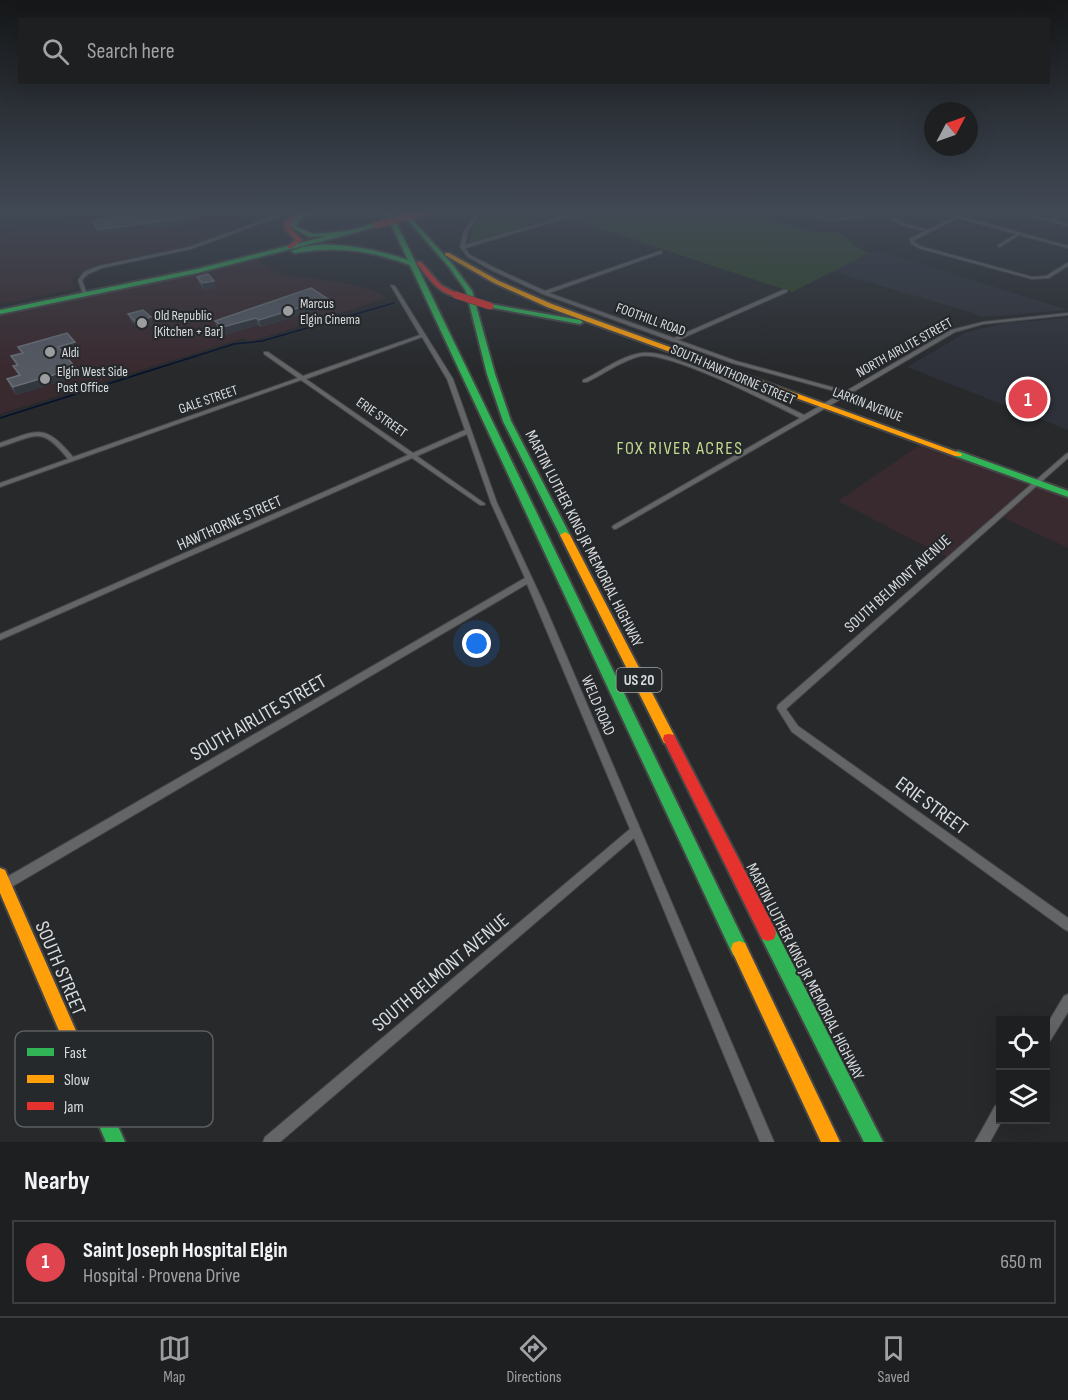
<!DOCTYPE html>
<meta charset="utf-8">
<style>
body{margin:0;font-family:"Sofia Sans Condensed",sans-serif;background:#252729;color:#f1f3f6}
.controls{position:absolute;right:18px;bottom:18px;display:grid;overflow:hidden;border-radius:0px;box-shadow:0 6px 24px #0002}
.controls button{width:54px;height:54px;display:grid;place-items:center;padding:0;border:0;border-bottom:2px solid #3b3d3e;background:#1d1f20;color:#f1f3f6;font:30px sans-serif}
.compass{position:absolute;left:924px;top:102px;width:54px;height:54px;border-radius:50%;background:#1d1f20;box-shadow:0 6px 24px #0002;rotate:49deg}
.you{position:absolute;left:477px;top:644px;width:21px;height:21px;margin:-15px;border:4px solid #fff;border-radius:50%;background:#1a73e8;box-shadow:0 0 0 9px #1a73e833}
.badge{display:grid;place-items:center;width:39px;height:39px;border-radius:50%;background:#9b9d9f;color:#fff;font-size:20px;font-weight:700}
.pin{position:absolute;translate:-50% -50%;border:3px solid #fff;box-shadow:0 2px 6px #0006}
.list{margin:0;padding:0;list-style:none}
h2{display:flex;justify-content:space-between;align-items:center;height:78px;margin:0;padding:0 24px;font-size:26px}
h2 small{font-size:20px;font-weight:400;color:#a0a2a5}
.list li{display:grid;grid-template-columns:39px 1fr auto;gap:18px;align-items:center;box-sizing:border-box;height:84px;margin:0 12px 12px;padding:0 12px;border:2px solid #3b3d3e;border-radius:0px}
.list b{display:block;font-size:22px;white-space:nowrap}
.list p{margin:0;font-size:20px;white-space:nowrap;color:#a0a2a5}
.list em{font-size:20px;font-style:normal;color:#a0a2a5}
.icon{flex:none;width:33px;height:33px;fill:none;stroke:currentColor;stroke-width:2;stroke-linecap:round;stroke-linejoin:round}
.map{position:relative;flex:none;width:1068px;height:1142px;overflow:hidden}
.search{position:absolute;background:#1d1f20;box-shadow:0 6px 24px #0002;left:18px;right:18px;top:18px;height:66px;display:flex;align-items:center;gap:15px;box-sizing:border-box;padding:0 21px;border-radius:0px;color:#a0a2a5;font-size:22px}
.sheet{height:174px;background:#1d1f20}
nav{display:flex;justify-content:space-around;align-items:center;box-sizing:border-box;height:84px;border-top:2px solid #3b3d3e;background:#1d1f20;font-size:16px;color:#a0a2a5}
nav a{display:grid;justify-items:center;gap:3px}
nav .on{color:#9b9d9f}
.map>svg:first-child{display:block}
.commercial{fill:#392a2f}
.built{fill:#2e3139}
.green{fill:#2d4626}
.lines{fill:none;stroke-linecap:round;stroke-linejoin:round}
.stream{stroke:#04112e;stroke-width:1.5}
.street-casing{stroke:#454648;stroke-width:2}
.fast-casing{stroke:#454648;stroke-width:4}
.slow-casing{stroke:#454648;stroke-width:4}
.jam-casing{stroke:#454648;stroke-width:4}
.street{fill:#646567;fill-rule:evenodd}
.fast{fill:#30b455;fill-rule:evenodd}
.slow{fill:#ff9f0a;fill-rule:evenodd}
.jam{fill:#e5322d;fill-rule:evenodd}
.jam-bridge-casing{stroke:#454648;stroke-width:8;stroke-linecap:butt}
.jam-bridge{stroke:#e5322d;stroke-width:7}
.wall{fill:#444953}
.shaded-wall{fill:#32363d}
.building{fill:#545962;stroke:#696d75;stroke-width:1.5}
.poi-dot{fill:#9b9d9f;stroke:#26292c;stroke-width:2}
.labels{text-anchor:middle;stroke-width:4.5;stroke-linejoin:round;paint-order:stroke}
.far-poi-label{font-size:14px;fill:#d9dbdd;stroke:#26292c;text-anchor:start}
.far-street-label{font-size:14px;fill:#d9dbdd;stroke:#26292c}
.shield{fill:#26292c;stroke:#a3a6a8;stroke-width:1.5}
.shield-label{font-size:15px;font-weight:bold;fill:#d9dbdd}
.street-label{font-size:16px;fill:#d9dbdd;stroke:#26292c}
.neighbourhood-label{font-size:18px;letter-spacing:1.5px;fill:#c4d88e;stroke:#26292c}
.near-street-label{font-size:20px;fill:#d9dbdd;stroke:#26292c}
.key{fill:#26292c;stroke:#5c5e61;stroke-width:1.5}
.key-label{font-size:16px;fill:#d9dbdd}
</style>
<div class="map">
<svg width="1068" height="1142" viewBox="0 0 1068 1142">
<rect width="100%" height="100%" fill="#27292b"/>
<g class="commercial">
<path d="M143,210H221L241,228L183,248L100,265L74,278L72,282L75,289L0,304V233Z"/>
<path d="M257,260L284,275L341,282L373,290L387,298L249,342L244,338L0,414V313Z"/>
<path d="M924,442L1032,483L948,558L838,501Z"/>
<path d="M1035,484L1068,495V548L1000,516Z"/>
</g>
<g class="built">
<path d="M869,253H885L1068,310L980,317L973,313L831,271Z"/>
<path d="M1068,318V430L907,367L967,332L1005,323Z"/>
</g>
<path class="green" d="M483,210H739L814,232H839L855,246L869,253L792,292L565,217L468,243L477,218Z"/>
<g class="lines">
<path class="stream" d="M0,418L234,344L262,341L394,303"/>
<g class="street-casing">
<g id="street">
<path d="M37,210H55L0,215V213Z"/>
<path d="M291,210H297L191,249L102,268L88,274L82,280L87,294L85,295L83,294L78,280L84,272L99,266L189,247Z"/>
<path d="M478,210H482L468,231L465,245L587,210H593L465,248L470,255L495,268L545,291L660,251H662V253L549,293L674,338L783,290H787V292L678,340L736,361L846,391L951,330L983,322L1068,313V315L983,324L955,332L807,419L616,529H614L612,527L614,525L800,418C770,403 670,351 641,356C622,360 604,374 587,382H583V380C602,371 621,356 641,353C656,351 673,358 686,363C726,377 765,396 804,415L842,393L732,363L543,294L491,270L468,257L460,247L464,231Z"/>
<path d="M787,210H794L830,219L879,213L873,210H878L904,223L928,230L955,217L932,210H939L1068,246V248L1019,235L1000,247H998V245L1016,234L958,218L914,240V242L920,246L1032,277L1046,276L1067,263H1068V266L1049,278L1032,279L918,248L911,243L910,239L925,231L902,225L883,215L830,221Z"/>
<path d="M1005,210H1012L1050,219L1068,211V213L1054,220L1068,224V226Z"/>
<path d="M391,285L395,286L453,379L497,503L545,606L774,1142H760L634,838L280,1142H263L265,1137L630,829L527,584L8,889L4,890L0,889V881L525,578L491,503L467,434L417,456L484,503L485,504L484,505H480L412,458L0,640V634L408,455L301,380L0,487V483L68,459C41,425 36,436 0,447V443C38,430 45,423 73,457L298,378L264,354V352H268L303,376L420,335L391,286ZM422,337L447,379L465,430L413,453L306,379Z"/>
<path d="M1068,453V458L786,709L798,726L1068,918V931L1064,929L792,732L777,708L778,705L1066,454Z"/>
<path d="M1068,994V1012L1050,1041L1046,1043V1026L1064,996Z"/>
<path d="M1000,1104V1120H1002L990,1142H975L995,1106Z"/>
</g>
</g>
<g class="fast-casing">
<g id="fast">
<path d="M313,210H320L302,218L295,226L313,234L348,231L377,223L380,225L354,233L197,273L0,314V310L197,269L327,236L310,237L289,226L298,216Z"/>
<path d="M384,210H390L745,943L747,949L745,955L739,957L733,955L410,265C367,250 340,246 294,253L291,251C321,237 377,249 408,260Z"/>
<path d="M399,210H404L453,265L472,291L495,374L511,421L570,535L569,537H561L503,421L487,374L466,291L449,267Z"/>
<path d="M490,304L580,320L583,322L580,324L488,307V305Z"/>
<path d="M958,451L1068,491V497L955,456V452Z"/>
<path d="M768,925L774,927L883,1142H864L762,939L760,933L762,927Z"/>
<path d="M78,1046L84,1049L125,1142H106L69,1055L72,1049Z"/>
</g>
</g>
<g class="slow-casing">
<g id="slow">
<path d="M445,253H449L499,281L552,304L962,454L961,456H955L547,307L494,283L445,255Z"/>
<path d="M565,532L570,535L674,735L675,739L674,743L669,744L664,743L560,535Z"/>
<path d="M0,868L5,870L84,1049L87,1055L84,1061L78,1064L72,1061L0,893Z"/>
<path d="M739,941L745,943L840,1142H821L731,949L733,943Z"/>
</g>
</g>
<g class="jam-casing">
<g id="jam">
<path d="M303,210H309L291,222V229L302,240L292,248H288V246L296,240L285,229V221Z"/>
<path d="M434,210H442L420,218L417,216Z"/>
<path d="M417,262H421L441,285L458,294V296C440,296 428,277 417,264Z"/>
<path d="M669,734L674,735L774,927L776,933L774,939L768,941L762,939L663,739L664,735Z"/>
</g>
</g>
<use href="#street" class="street"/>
<use href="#fast" class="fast"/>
<use href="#slow" class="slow"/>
<use href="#jam" class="jam"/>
<g class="jam-bridge-casing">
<g id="jam-bridge">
<path d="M377,225L417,214"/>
<path d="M456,295L490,306"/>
</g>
</g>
<use href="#jam-bridge" class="jam-bridge"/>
</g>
<g class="wall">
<path d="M195,210L198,222L100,236L94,227L92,221Z"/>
<path d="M197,277L216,288L204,290L199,283Z"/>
<path d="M328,299L329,306L261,327L258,325L225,335L217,328L215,321Z"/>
<path d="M128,314L153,325L139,329L131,321Z"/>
<path d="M18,347L78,350L63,354L79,376L16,395L10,386L7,379L19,376L13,366L16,365L11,356L21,353Z"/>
</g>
<g class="shaded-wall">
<path d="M196,216L198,222L100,236L98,230Z"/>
<path d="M214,281L216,288L204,290L202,283Z"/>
<path d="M328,299L329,306L261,327L259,320Z"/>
<path d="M151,317L153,325L139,329L136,322Z"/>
<path d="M256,318L258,325L225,335L223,327Z"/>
<path d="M75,342L78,350L61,354L58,347Z"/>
<path d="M76,368L79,376L16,395L13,387Z"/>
</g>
<g class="building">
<path d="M124,210H195L196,216L98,230L92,221L120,216L119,211Z"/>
<path d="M208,274L214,281L202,283L197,277Z"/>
<path d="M311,288L328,299L259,320L256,318L223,327L215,321Z"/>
<path d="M143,310L151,317L136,322L128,314Z"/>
<path d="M67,333L75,342L58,347L76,368L13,387L7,379L20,375L13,366L18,365L11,356L23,353L18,347Z"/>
</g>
<linearGradient id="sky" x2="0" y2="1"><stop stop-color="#151718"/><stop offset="0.57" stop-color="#414955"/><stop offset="1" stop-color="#414955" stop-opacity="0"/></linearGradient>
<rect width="1068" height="370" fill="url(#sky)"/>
<g class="poi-dot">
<circle cx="288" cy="311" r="6"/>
<circle cx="142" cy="323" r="6"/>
<circle cx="50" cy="352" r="6"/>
<circle cx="45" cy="379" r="6"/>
</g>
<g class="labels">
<g class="far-poi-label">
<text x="300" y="308">Marcus<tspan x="300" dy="16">Elgin Cinema</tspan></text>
<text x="154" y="320">Old Republic<tspan x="154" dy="16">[Kitchen + Bar]</tspan></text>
<text x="62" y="357">Aldi</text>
<text x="57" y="376">Elgin West Side<tspan x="57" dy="16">Post Office</tspan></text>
</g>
<g class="far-street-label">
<text transform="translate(651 319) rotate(20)" y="5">FOOTHILL ROAD</text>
<text transform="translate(904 347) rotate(-29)" y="5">NORTH AIRLITE STREET</text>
<text transform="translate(733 374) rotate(23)" y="5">SOUTH HAWTHORNE STREET</text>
<text transform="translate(208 399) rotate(-19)" y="5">GALE STREET</text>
<text transform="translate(868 404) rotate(21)" y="5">LARKIN AVENUE</text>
<text transform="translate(382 417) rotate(35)" y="5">ERIE STREET</text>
</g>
<rect class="shield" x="616.5" y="668" width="45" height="24" rx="4.5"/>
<g class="shield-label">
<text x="639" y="685">US 20</text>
</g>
<g class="street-label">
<text transform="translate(229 522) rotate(-24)" y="6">HAWTHORNE STREET</text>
<text transform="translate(585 538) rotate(63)" y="6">MARTIN LUTHER KING JR MEMORIAL HIGHWAY</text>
<text transform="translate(897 583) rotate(-42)" y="6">SOUTH BELMONT AVENUE</text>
<text transform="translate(599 705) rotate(67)" y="6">WELD ROAD</text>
<text transform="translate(806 971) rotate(63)" y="6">MARTIN LUTHER KING JR MEMORIAL HIGHWAY</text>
</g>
<g class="neighbourhood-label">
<text x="680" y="454">FOX RIVER ACRES</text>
</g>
<g class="near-street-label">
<text transform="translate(258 717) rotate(-30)" y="7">SOUTH AIRLITE STREET</text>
<text transform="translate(932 805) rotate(36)" y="7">ERIE STREET</text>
<text transform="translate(61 968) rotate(67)" y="7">SOUTH STREET</text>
<text transform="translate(440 972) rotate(-40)" y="7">SOUTH BELMONT AVENUE</text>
</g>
</g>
<rect x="15" y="1031" width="198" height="96" rx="9" class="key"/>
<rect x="27" y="1048" width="27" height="8" fill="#30b455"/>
<rect x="27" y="1075" width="27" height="8" fill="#ff9f0a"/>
<rect x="27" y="1102" width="27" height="8" fill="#e5322d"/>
<g class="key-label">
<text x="64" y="1058">Fast</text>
<text x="64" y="1085">Slow</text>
<text x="64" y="1112">Jam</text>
</g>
</svg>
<div class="controls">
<button><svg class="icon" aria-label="locate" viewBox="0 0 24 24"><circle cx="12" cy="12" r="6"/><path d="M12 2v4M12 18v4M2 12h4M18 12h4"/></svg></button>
<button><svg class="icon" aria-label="layers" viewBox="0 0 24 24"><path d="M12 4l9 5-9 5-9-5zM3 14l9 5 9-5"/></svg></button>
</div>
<svg class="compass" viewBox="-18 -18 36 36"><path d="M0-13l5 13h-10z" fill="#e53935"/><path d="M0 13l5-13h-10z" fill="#a0a2a5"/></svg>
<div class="you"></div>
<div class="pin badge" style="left:1028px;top:399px;background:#e0444e">1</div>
<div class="search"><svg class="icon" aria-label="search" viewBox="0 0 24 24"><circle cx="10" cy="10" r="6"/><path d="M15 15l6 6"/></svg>Search here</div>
</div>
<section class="sheet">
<h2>Nearby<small></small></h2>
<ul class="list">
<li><span class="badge" style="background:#e0444e">1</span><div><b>Saint Joseph Hospital Elgin</b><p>Hospital · Provena Drive</p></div><em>650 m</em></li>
</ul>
</section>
<nav>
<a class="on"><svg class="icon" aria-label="map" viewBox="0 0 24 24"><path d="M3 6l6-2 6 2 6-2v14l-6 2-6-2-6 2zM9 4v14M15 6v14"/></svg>Map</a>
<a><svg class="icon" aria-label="directions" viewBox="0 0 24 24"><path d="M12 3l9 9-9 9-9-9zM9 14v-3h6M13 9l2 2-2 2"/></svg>Directions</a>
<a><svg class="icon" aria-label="saved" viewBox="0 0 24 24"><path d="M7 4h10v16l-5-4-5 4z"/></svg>Saved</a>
</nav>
